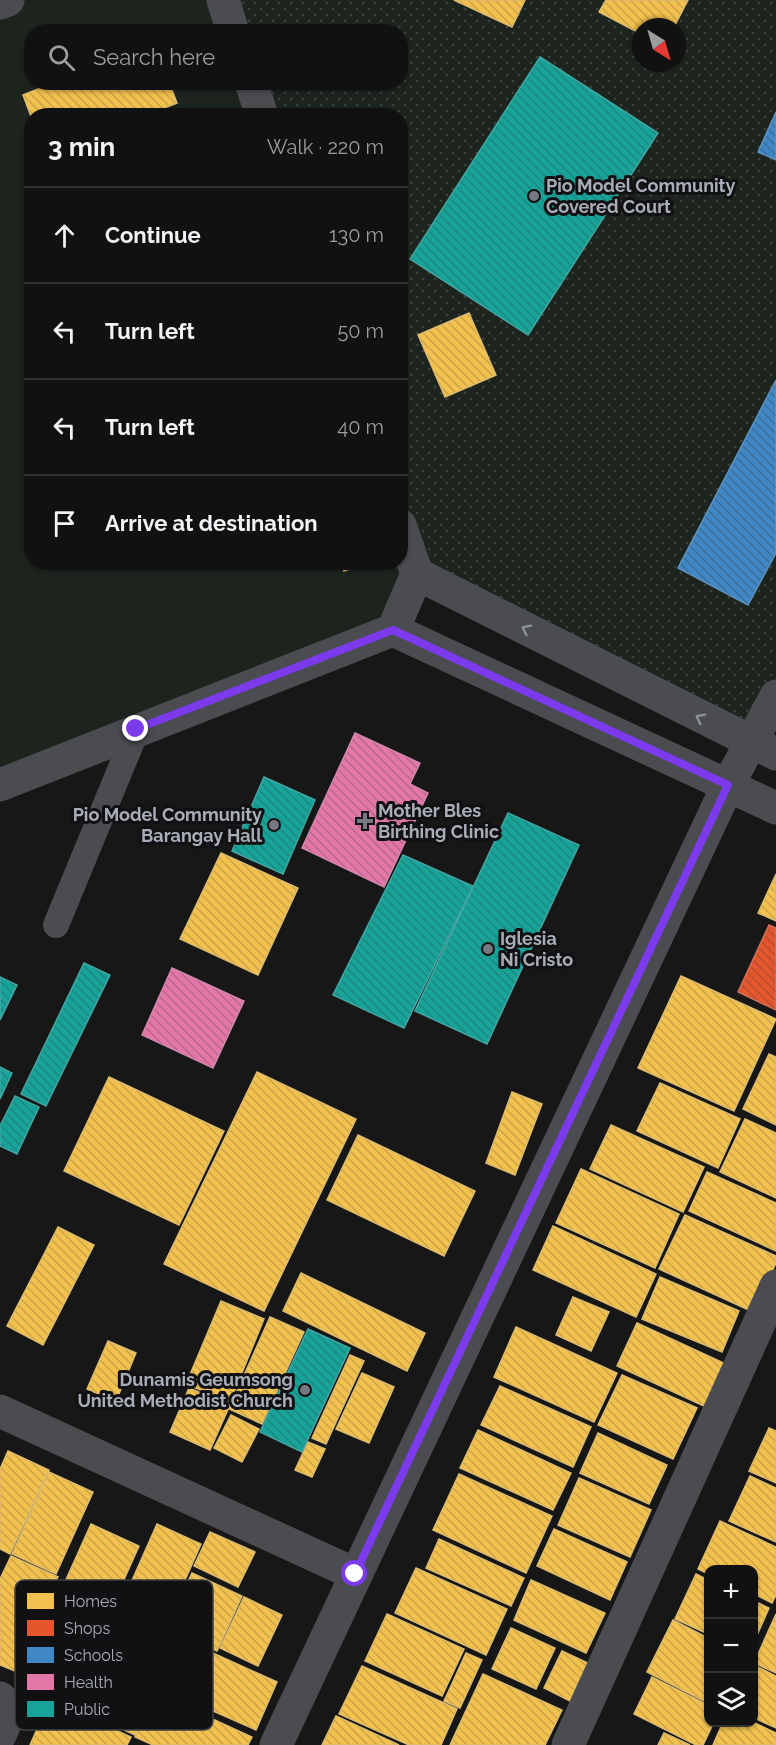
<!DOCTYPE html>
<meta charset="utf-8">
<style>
body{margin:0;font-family:Raleway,sans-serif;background:#1e1f1f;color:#f1f3f6}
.controls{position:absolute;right:18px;bottom:18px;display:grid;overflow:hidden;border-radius:12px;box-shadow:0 2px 4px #0004}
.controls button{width:54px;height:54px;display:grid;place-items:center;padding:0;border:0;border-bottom:2px solid #303131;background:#111;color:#f1f3f6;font:30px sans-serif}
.compass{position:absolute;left:632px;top:18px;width:54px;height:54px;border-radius:50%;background:#111;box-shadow:0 2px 4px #0004;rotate:143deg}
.stop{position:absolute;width:18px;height:18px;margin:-14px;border:4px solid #7c3aed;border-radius:50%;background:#fff}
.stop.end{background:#7c3aed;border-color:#fff;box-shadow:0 2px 6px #0008}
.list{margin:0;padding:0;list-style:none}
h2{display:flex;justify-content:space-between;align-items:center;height:78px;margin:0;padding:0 24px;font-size:26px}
h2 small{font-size:20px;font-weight:400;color:#9c9d9f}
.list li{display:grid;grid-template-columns:39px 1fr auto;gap:18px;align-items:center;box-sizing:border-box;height:96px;padding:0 24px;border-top:2px solid #303131}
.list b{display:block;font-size:22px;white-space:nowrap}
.list em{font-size:20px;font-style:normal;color:#9c9d9f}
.icon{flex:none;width:33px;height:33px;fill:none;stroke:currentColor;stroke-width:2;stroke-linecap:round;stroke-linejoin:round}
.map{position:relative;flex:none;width:776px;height:1745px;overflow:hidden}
.search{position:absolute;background:#111;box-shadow:0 2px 4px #0004;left:24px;top:24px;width:384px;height:66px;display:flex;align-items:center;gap:15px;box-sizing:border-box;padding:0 21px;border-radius:24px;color:#9c9d9f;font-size:22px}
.panel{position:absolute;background:#111;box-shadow:0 2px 4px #0004;left:24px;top:108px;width:384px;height:462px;border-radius:24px}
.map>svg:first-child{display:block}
.green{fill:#1d241e}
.park{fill:url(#park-dots);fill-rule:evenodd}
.homes{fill:url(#homes-back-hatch);stroke:#dcbb6e;stroke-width:1.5}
.shops{fill:url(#shops-back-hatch);stroke:#d27157;stroke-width:1.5}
.schools{fill:url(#schools-back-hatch);stroke:#5e93c1;stroke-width:1.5}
.health{fill:url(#health-back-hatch);stroke:#d187ad;stroke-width:1.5}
.public{fill:url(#public-back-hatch);stroke:#42a6a2;stroke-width:1.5}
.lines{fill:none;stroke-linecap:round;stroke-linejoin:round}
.service{stroke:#4b4c50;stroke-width:26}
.minor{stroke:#4b4c50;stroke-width:33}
.oneway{stroke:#8c9099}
.route{stroke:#7c3aed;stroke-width:8}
.poi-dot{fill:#757880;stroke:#111113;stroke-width:2}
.labels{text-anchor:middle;stroke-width:6;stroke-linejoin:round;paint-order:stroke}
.poi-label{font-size:18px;font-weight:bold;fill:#a8adb8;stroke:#111113;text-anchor:start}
.key{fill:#111113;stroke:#3e4045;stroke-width:1.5}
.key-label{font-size:16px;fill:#a8adb8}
</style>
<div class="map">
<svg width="776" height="1745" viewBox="0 0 776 1745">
<defs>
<pattern id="park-dots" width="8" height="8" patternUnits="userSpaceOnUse" patternTransform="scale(1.5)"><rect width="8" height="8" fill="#1d241e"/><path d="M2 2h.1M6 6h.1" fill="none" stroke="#3b413d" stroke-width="1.8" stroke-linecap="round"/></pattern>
<pattern id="homes-back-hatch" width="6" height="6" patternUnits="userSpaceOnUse" patternTransform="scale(1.5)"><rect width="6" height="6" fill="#f2c14e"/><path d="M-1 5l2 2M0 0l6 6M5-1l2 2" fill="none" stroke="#cca549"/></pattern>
<pattern id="shops-back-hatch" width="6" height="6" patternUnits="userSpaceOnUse" patternTransform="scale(1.5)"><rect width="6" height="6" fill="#e4572e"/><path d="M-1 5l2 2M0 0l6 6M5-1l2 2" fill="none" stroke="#b84e30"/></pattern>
<pattern id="schools-back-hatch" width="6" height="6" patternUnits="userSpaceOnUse" patternTransform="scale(1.5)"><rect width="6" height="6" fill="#3f88c5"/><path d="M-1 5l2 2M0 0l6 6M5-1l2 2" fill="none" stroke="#3b6f9a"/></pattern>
<pattern id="health-back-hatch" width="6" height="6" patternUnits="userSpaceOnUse" patternTransform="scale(1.5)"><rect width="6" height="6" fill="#e377a8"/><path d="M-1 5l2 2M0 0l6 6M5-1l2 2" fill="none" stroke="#b7668c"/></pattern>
<pattern id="public-back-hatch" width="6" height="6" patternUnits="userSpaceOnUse" patternTransform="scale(1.5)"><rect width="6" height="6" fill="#17a398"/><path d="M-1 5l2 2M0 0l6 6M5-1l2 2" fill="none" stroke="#1e8780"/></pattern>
</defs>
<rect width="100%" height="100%" fill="#171717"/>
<path class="green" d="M8,0H223L233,31L32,32V82L251,83L262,115L32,116V562H400L417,574L393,630L0,785V3Z"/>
<path class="park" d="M223,0H776V696L752,744L417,574L400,525V116L262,115L251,83L400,82V32L233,31ZM641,27H677V63H641Z"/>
<g class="homes">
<path d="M454,0H525L512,27Z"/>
<path d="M606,0H688L674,27H641V34L599,12Z"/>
<path d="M56,82H169L177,103L144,116H32V119L23,95Z"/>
<path d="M469,313L496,375L445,397L418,335Z"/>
<path d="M341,562H366L367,563L344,571Z"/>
<path d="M221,853L298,888L258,975L180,939Z"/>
<path d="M776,874V921L758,913Z"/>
<path d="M681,976L776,1019L734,1111L638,1068Z"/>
<path d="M769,1054L776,1057V1125L743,1109Z"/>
<path d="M257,1072L356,1119L264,1311L164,1264Z"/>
<path d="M109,1077L224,1131L179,1225L64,1171Z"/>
<path d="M660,1083L740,1119L718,1168L637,1131Z"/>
<path d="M512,1092L542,1104L515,1175L486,1163Z"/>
<path d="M745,1119L776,1133V1198L720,1172Z"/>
<path d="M611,1125L704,1167L683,1212L590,1169Z"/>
<path d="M358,1135L475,1191L444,1256L327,1200Z"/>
<path d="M581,1169L679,1214L655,1268L556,1223Z"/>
<path d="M707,1172L776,1203V1251L689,1211Z"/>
<path d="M685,1215L776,1256V1263L753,1312L659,1269Z"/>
<path d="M553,1226L656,1274L636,1317L533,1270Z"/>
<path d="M58,1227L94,1245L43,1345L7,1326Z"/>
<path d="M301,1273L425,1333L407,1371L283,1311Z"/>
<path d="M660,1277L739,1311L722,1352L642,1319Z"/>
<path d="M573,1297L609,1312L591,1351L556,1335Z"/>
<path d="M221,1301L264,1319L230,1402L186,1384Z"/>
<path d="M270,1317L304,1332L262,1424L229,1409Z"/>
<path d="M637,1323L726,1364L706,1407L617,1366Z"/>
<path d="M516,1327L617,1373L594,1422L494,1377Z"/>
<path d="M108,1341L136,1353L116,1401L87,1389Z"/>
<path d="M350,1355L364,1361L326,1444L312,1438Z"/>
<path d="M362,1373L394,1387L369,1443L336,1429Z"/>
<path d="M622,1375L697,1408L673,1459L598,1425Z"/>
<path d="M500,1386L591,1427L573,1467L481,1425Z"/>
<path d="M189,1388L230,1405L210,1450L170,1432Z"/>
<path d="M231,1415L259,1429L242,1462L214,1448Z"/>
<path d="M769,1428L776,1431V1483L749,1471Z"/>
<path d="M478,1430L571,1473L553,1510L460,1468Z"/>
<path d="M598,1433L667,1465L649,1504L580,1473Z"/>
<path d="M308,1442L325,1449L312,1477L295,1470Z"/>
<path d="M8,1451L49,1470L10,1554L0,1549V1469Z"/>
<path d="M49,1472L93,1492L56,1574L12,1554Z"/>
<path d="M459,1474L552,1516L526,1573L433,1530Z"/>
<path d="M750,1476L776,1488V1542L729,1521Z"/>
<path d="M579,1478L651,1510L630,1557L558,1525Z"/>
<path d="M720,1521L776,1547V1595L772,1603L754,1594V1570H708V1574L698,1569Z"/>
<path d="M91,1524L139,1546L113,1604L65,1582Z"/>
<path d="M157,1524L201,1544L165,1625L147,1617L139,1632L114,1621Z"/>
<path d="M554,1529L627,1562L610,1600L537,1566Z"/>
<path d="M210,1532L255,1552L238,1587L194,1566Z"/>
<path d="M439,1539L524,1578L511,1606L426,1568Z"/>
<path d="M11,1556L58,1577L15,1671L0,1665V1579Z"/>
<path d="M416,1568L507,1609L486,1655L395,1613Z"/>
<path d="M192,1573L242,1596L217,1651L166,1628Z"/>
<path d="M696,1574L708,1580V1634L675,1619Z"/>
<path d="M531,1580L605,1613L586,1653L514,1620Z"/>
<path d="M244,1597L282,1615L258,1666L220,1648Z"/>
<path d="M754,1601L769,1608L754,1642Z"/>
<path d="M387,1614L464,1649L442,1696L365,1661Z"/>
<path d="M776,1614V1673L754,1663Z"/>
<path d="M673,1620L708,1638V1703L647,1672Z"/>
<path d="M146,1621L180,1636L135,1735L52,1697L66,1667L85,1676L109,1624L139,1637Z"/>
<path d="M511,1628L555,1648L536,1689L492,1669Z"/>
<path d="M182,1639L277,1682L256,1730L161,1688Z"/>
<path d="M562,1651L588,1663L570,1701L544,1688Z"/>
<path d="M466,1653L482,1660L460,1708L444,1701Z"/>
<path d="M754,1665L776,1676V1728L754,1718Z"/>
<path d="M362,1666L457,1709L441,1745H409L339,1714Z"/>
<path d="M483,1674L562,1710L545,1745H450Z"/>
<path d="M652,1677L708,1705V1722H714L703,1745H696L634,1714Z"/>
<path d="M156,1693L252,1737L248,1745H153L135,1737Z"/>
<path d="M50,1700L131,1737L127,1745H30Z"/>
<path d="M336,1716L399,1745H322Z"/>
<path d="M723,1722H753L776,1733V1745H713Z"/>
<path d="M664,1733L690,1745H658Z"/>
</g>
<path class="shops" d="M769,925L776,928V1010L738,992Z"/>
<g class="schools">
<path d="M776,112V160L758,152Z"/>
<path d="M776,380V553L748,605L678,568Z"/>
</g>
<g class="health">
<path d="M355,733L420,763L410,784L428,793L384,887L302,848Z"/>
<path d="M172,968L244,1001L213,1068L142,1035Z"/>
</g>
<g class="public">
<path d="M540,57L658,133L528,335L410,259Z"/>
<path d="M264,777L315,800L283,874L232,851Z"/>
<path d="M508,813L579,845L487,1044L415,1011Z"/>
<path d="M403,855L473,886L404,1028L333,995Z"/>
<path d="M84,963L110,975L46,1106L21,1094Z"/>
<path d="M0,977L17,985L0,1020Z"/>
<path d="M0,1067L12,1073L0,1099Z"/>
<path d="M15,1096L39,1107L17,1154L0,1146V1126Z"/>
<path d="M308,1329L350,1348L302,1452L260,1432Z"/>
</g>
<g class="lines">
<path class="service" d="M56,925L137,729"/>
<g class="minor">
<path d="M223,0L233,32"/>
<path d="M0,3L8,0"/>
<path d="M251,82L262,116"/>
<path d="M417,574L776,754"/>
<path d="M393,630L776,808"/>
<path d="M0,785L393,630L417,574L400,525"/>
<path d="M0,1411L355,1574"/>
<path d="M0,1698L8,1706L6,1721L0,1735"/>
<path d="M276,1745L728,785L776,696"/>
<path d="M568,1745L776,1286"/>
</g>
</g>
<defs><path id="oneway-chevron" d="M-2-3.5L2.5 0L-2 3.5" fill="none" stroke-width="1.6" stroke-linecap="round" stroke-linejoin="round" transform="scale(1.5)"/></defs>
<g class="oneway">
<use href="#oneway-chevron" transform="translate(526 629) rotate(-153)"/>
<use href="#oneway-chevron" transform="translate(700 718) rotate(-153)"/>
</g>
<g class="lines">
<path class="route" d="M136,729L393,630L728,785L355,1574"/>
</g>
<g class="poi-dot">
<circle cx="534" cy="196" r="6"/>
<path d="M362 812h6v6h6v6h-6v6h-6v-6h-6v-6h6z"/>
<circle cx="274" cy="825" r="6"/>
<circle cx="488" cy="949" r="6"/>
<circle cx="305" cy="1390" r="6"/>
</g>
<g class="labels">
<g class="poi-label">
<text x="546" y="192">Pio Model Community<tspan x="546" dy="21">Covered Court</tspan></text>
<text x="378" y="817">Mother Bles<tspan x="378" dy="21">Birthing Clinic</tspan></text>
<text x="262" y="821" text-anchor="end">Pio Model Community<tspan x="262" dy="21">Barangay Hall</tspan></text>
<text x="500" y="945">Iglesia<tspan x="500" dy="21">Ni Cristo</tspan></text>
<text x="293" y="1386" text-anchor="end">Dunamis Geumsong<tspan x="293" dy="21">United Methodist Church</tspan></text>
</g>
</g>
<rect x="15" y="1580" width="198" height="150" rx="9" class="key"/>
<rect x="27" y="1593" width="27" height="16" fill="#f2c14e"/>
<rect x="27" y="1620" width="27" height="16" fill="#e4572e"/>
<rect x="27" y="1647" width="27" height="16" fill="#3f88c5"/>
<rect x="27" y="1674" width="27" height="16" fill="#e377a8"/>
<rect x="27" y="1701" width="27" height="16" fill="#17a398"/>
<g class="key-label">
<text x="64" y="1607">Homes</text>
<text x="64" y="1634">Shops</text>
<text x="64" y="1661">Schools</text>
<text x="64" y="1688">Health</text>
<text x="64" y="1715">Public</text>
</g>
</svg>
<div class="controls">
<button>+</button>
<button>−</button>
<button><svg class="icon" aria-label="layers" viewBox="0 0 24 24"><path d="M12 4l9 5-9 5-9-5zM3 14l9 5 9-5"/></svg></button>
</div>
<svg class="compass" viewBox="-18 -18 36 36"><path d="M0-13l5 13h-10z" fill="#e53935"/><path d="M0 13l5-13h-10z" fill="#9c9d9f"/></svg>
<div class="stop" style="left:355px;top:1574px"></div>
<div class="stop end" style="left:136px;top:729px"></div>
<div class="search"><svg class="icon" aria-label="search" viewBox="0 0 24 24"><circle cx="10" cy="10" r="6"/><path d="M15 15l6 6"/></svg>Search here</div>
<section class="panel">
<h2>3 min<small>Walk · 220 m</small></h2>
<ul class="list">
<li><svg class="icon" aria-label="ahead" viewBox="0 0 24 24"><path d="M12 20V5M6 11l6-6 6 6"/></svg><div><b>Continue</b></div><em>130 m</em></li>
<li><svg class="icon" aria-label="left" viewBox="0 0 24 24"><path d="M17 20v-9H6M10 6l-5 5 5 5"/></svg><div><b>Turn left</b></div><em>50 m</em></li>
<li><svg class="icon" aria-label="left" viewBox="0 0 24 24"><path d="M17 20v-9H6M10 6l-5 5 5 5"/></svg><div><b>Turn left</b></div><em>40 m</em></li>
<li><svg class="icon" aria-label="arrive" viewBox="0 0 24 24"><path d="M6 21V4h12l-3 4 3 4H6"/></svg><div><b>Arrive at destination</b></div></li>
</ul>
</section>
</div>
